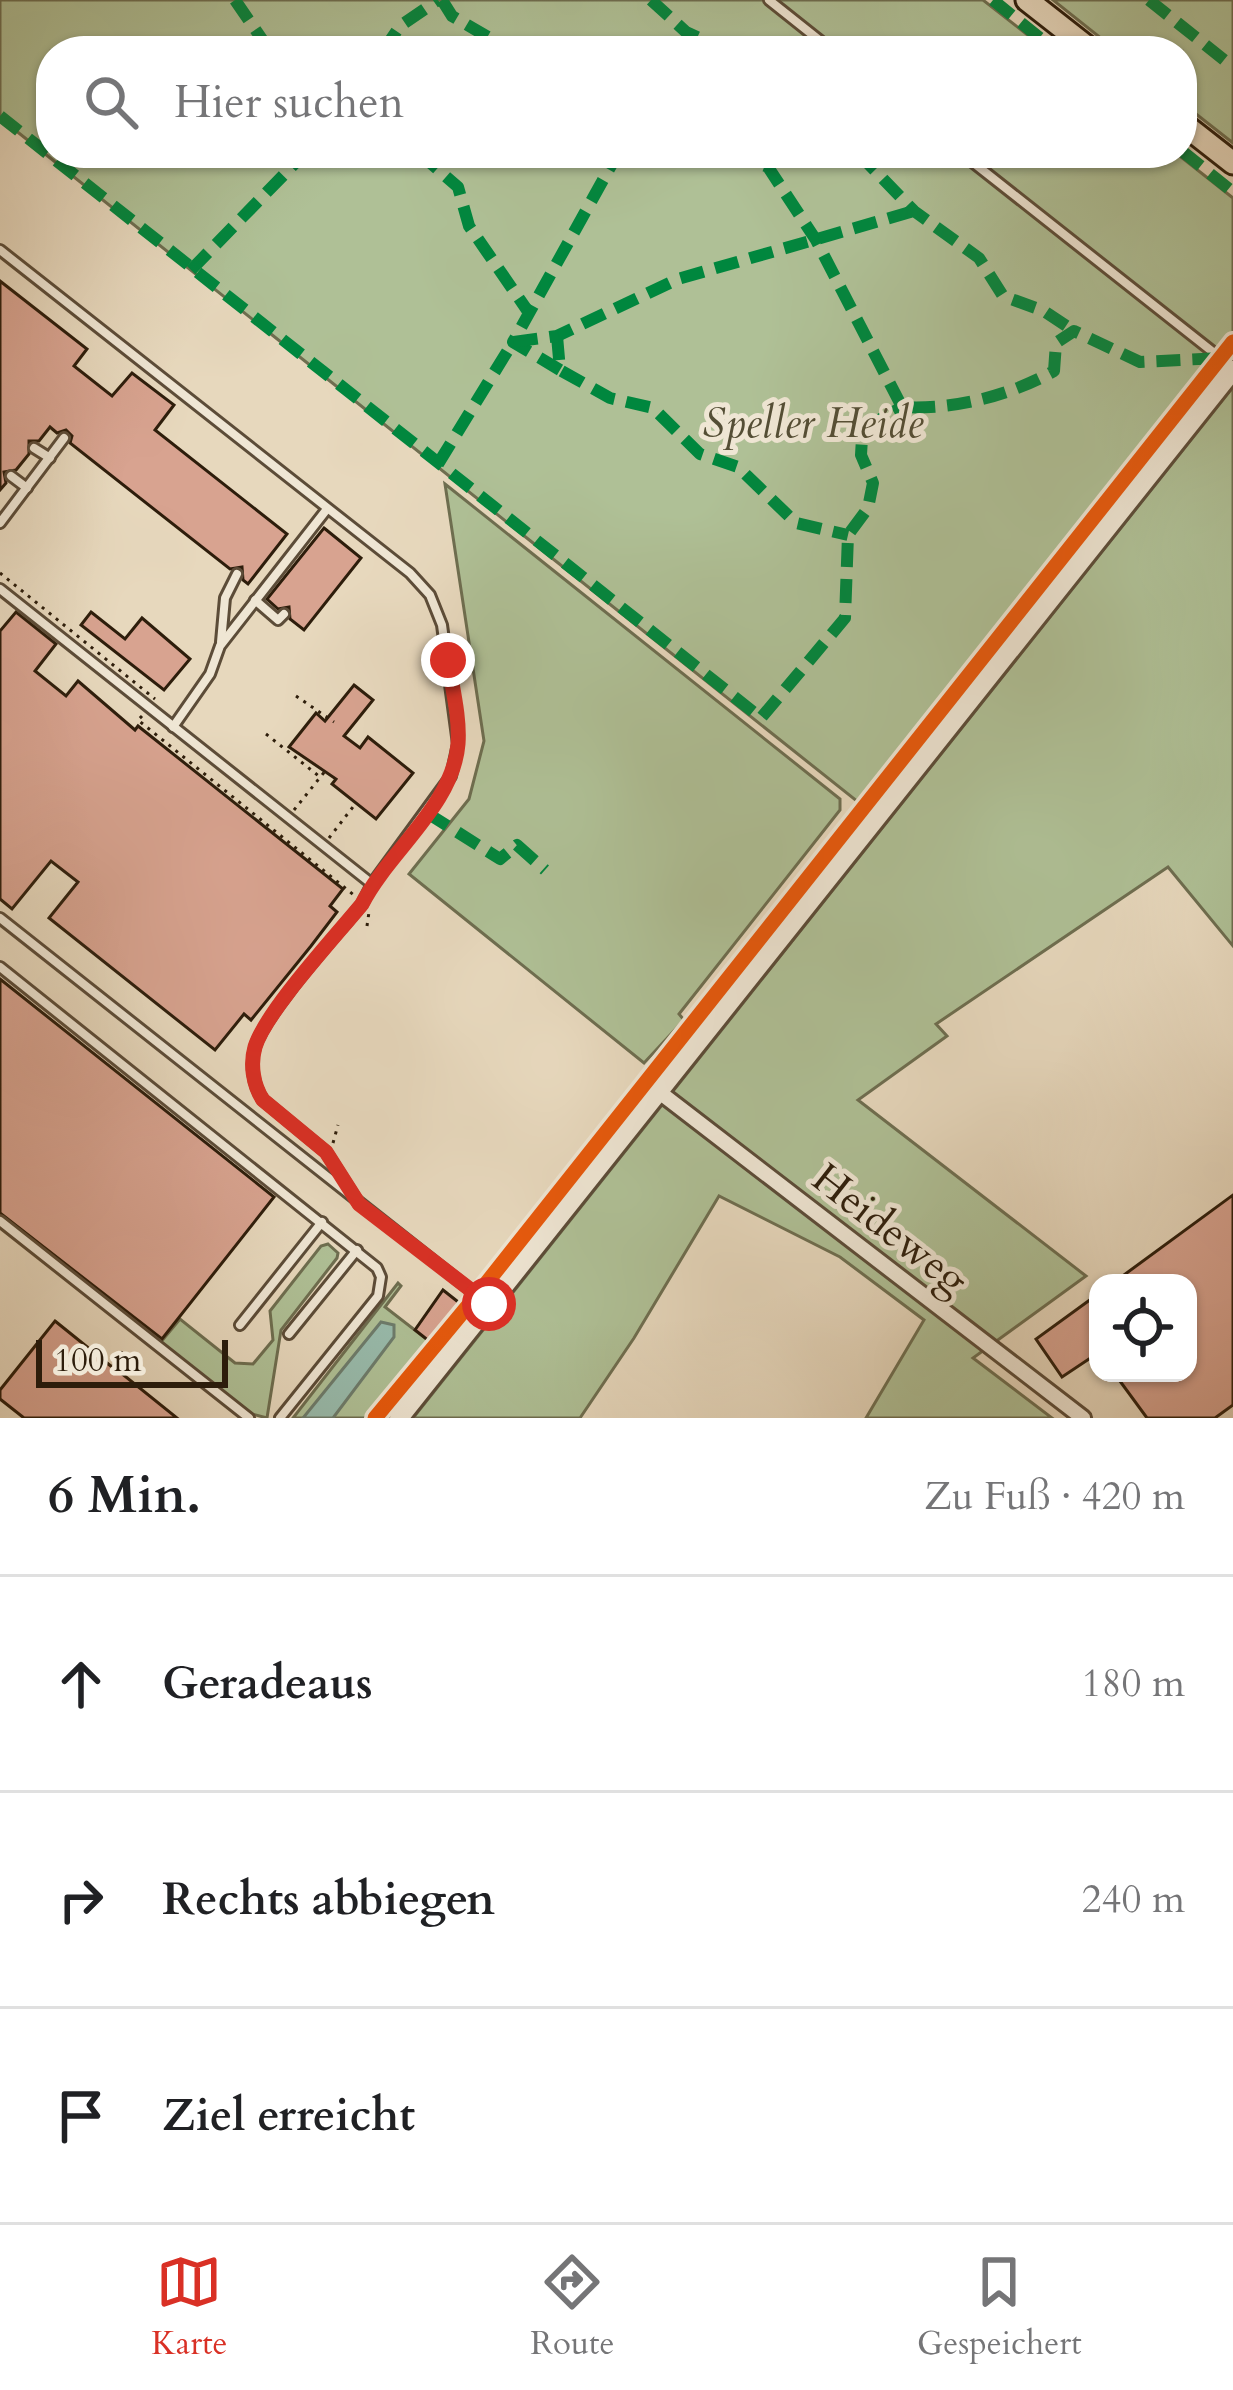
<!DOCTYPE html>
<html lang="de">
<meta charset="utf-8">
<style>
body{margin:0;font-family:Cardo,serif;background:#f2f2f2;color:#202124}
.controls{position:absolute;right:36px;bottom:36px;display:grid;overflow:hidden;border-radius:24px;box-shadow:0 3px 9px #0004}
.controls button{width:108px;height:108px;display:grid;place-items:center;padding:0;border:0;border-bottom:3px solid #e0e0e0;background:#fff;color:#202124;font:60px sans-serif}
.scale{position:absolute;left:36px;bottom:30px;width:192px;box-sizing:border-box;padding-left:12px;border:6px solid #2d1d0b;border-top:0;font-size:33px;line-height:42px;white-space:nowrap;color:#2d1d0b;-webkit-text-stroke:9px #efe6d4;paint-order:stroke}
.stop{position:absolute;width:36px;height:36px;margin:-27px;border:9px solid #d93025;border-radius:50%;background:#fff}
.stop.end{background:#d93025;border-color:#fff;box-shadow:0 3px 12px #0008}
.list{margin:0;padding:0;list-style:none}
h2{display:flex;justify-content:space-between;align-items:center;height:156px;margin:0;padding:0 48px;font-size:51px}
h2 small{font-size:39px;font-weight:400;color:#757577}
.list li{display:grid;grid-template-columns:78px 1fr auto;gap:36px;align-items:center;box-sizing:border-box;height:216px;padding:0 48px;border-top:3px solid #e0e0e0}
.list b{display:block;font-size:45px;white-space:nowrap}
.list em{font-size:39px;font-style:normal;color:#757577}
.icon{flex:none;width:66px;height:66px;fill:none;stroke:currentColor;stroke-width:2;stroke-linecap:round;stroke-linejoin:round}
.map{position:relative;flex:none;width:1233px;height:1418px;overflow:hidden}
.search{position:absolute;background:#fff;box-shadow:0 3px 9px #0004;left:36px;right:36px;top:36px;height:132px;display:flex;align-items:center;gap:30px;box-sizing:border-box;padding:0 42px;border-radius:48px;color:#757577;font-size:45px}
.sheet{height:804px;background:#fff}
nav{display:flex;justify-content:space-around;align-items:center;box-sizing:border-box;height:168px;border-top:3px solid #e0e0e0;background:#fff;font-size:33px;color:#757577}
nav a{display:grid;justify-items:center;gap:6px}
nav .on{color:#d93025}
.map>svg:first-child{display:block}
.green{fill:#afc096;stroke:#6e6e50;stroke-width:3}
.water{fill:#98bbac;stroke:#6d7c6c;stroke-width:3}
.building{fill:#d8a390;stroke:#2d1d0b;stroke-width:3}
.lines{fill:none;stroke-linecap:round;stroke-linejoin:round}
.service-casing{stroke:#5c4c38;stroke-width:14}
.minor-casing{stroke:#5c4c38;stroke-width:20}
.tertiary-casing{stroke:#5c4c38;stroke-width:24}
.primary-casing{stroke:#2d1d0b;stroke-width:27}
.path{stroke:#2d1d0b;stroke-width:3;stroke-dasharray:3 6;stroke-linecap:butt}
.service{stroke:#efe6d4;stroke-width:8}
.minor{stroke:#efe6d4;stroke-width:14}
.tertiary{stroke:#efe6d4;stroke-width:18}
.primary{stroke:#e7d8bd;stroke-width:21}
.quiet{stroke:#00873e;stroke-width:12;stroke-dasharray:24 12;stroke-linecap:butt}
.cycleway-casing{stroke:#efe6d4;stroke-width:22}
.cycleway{stroke:#e8590c;stroke-width:15}
.route{stroke:#d93025;stroke-width:15}
.labels{text-anchor:middle;stroke-width:10;stroke-linejoin:round;paint-order:stroke}
.park-label{font-size:42px;font-style:italic;fill:#544e35;stroke:#efe6d4}
.street-label{font-size:42px;fill:#2d1d0b;stroke:#efe6d4}
</style>
<div class="map">
<svg width="1233" height="1418" viewBox="0 0 1233 1418">
<rect width="100%" height="100%" fill="#e7d8bd"/>
<filter id="stains"><feTurbulence type="fractalNoise" baseFrequency=".00167" numOctaves="4"/><feColorMatrix values="0 0 0 0 .2 0 0 0 0 .09 0 0 0 0 .02 0 0 0 .5 -.17"/></filter>
<radialGradient id="worn" r=".72"><stop offset=".6" stop-color="#630" stop-opacity="0"/><stop offset="1" stop-color="#630" stop-opacity=".3"/></radialGradient>
<g class="green">
<path d="M0,0H764L829,51H51V153H957L1214,356L858,802L0,118Z"/>
<path d="M772,0H983L1048,51H836Z"/>
<path d="M1053,0H1233V143L1182,103V51H1117Z"/>
<path d="M965,153H1176L1233,198V333L1216,353Z"/>
<path d="M1233,387V946L1168,867L936,1024L947,1036L858,1100L1086,1276L973,1358L1052,1418H866L924,1320L840,1257L719,1196L634,1338L580,1418H413Z"/>
<path d="M445,484L840,799V810L679,1014L684,1020L644,1063L409,874L469,799L484,741Z"/>
<path d="M328,1244L338,1253L337,1258L281,1330L267,1418L252,1414L160,1343L180,1319L235,1363L253,1364L273,1340L270,1311L321,1246Z"/>
<path d="M398,1283L401,1286L385,1307L429,1341L367,1418H293Z"/>
</g>
<path class="water" d="M381,1322L394,1325V1337L333,1418H303Z"/>
<g class="building">
<path d="M0,281L87,349L74,366L112,396L132,373L174,405L155,430L287,534L248,584L243,580L242,567L230,569L70,443L72,436L66,430L57,433L50,427L39,441H29V454L16,470L4,472L6,483L0,490Z"/>
<path d="M324,528L361,558L304,630L290,619L289,607L278,609L267,599Z"/>
<path d="M16,612L56,644L35,671L66,696L78,681L135,730L138,726L343,889L330,906L337,912L311,946L251,1020L244,1014L215,1050L49,918L78,882L51,861L12,909L0,899V631Z"/>
<path d="M91,612L125,639L142,618L190,659L164,690L81,625Z"/>
<path d="M354,685L373,700L344,736L360,748L368,737L413,773L376,819L332,784L336,779L289,747L316,713L325,721Z"/>
<path d="M0,979L274,1197L162,1339L0,1213Z"/>
<path d="M1233,1195V1405L1215,1418H1147L1114,1373H1188V1283H1113Z"/>
<path d="M443,1290L462,1305L429,1341L415,1330Z"/>
<path d="M1098,1294V1353L1062,1377L1036,1339Z"/>
<path d="M55,1321L112,1367L122,1353L131,1360L121,1373L177,1418H24L0,1399V1390Z"/>
</g>
<g class="lines">
<g class="service-casing">
<g id="service">
<path d="M769,0L833,51"/>
<path d="M961,153L1232,367"/>
<path d="M0,250L410,573L430,595L442,625L458,744L451,776L372,884"/>
<path d="M34,448L50,458"/>
<path d="M11,476L27,488"/>
<path d="M0,523L64,438"/>
<path d="M0,589L372,884L362,904C336,936 266,1012 255,1047C250,1065 253,1085 263,1100L326,1152L359,1204"/>
<path d="M255,600L278,620L284,614"/>
<path d="M221,642L225,598L237,574"/>
<path d="M173,727L210,674L220,646L327,509"/>
<path d="M0,918L487,1303"/>
<path d="M0,967L377,1268L381,1277L378,1296L280,1418"/>
<path d="M0,1221L249,1418"/>
<path d="M240,1325L322,1222"/>
<path d="M289,1334L357,1250"/>
</g>
</g>
<g class="minor-casing">
<path id="minor" d="M658,1091L1083,1418"/>
</g>
<g class="tertiary-casing">
<path id="tertiary" d="M399,1418L1233,370"/>
</g>
<g class="primary-casing">
<g id="primary">
<path d="M1027,0L1092,51"/>
<path d="M1182,123L1233,163"/>
</g>
</g>
<g class="path">
<path d="M0,573L155,699"/>
<path d="M296,696L334,722"/>
<path d="M142,716L138,720L355,896"/>
<path d="M266,734L320,777"/>
<path d="M294,810L326,770"/>
<path d="M329,838L356,803"/>
<path d="M367,926L369,912"/>
<path d="M333,1143L338,1125"/>
</g>
<use href="#service" class="service"/>
<use href="#minor" class="minor"/>
<use href="#tertiary" class="tertiary"/>
<use href="#primary" class="primary"/>
<g class="quiet">
<path d="M235,0L270,51"/>
<path d="M442,0L452,16L512,51"/>
<path d="M651,0L686,32L727,51"/>
<path d="M993,0L1056,51"/>
<path d="M1149,0L1233,67"/>
<path d="M383,51L400,26L438,0"/>
<path d="M0,116L761,718L845,618L848,535L868,508L873,483L861,455L862,438L882,418L902,407"/>
<path d="M1182,151L1233,192"/>
<path d="M419,153L458,187L469,226L527,310"/>
<path d="M731,153L768,167L816,240L902,407C954,410 1009,396 1054,371L1056,343L1074,331L1140,362L1220,358"/>
<path d="M858,153L914,211L979,258L1003,296L1044,311L1074,331"/>
<path d="M191,270L305,153"/>
<path d="M557,336L560,370L610,398L653,408L700,454L738,467L796,523L848,535"/>
<path d="M560,370L513,342L618,153"/>
<path d="M438,464L513,342L557,336L678,279L914,211"/>
<path d="M427,813L500,859L517,845L545,870"/>
</g>
<g class="cycleway-casing">
<path id="cycleway" d="M375,1418L477,1295L1233,342"/>
</g>
<use href="#cycleway" class="cycleway"/>
</g>
<g class="lines">
<path class="route" d="M448,660C452,687 460,717 458,744C453,806 389,851 362,904C336,936 266,1011 255,1047C250,1064 253,1085 263,1100L326,1152L359,1204L489,1304"/>
</g>
<g class="labels">
<g class="park-label">
<text x="813" y="437">Speller Heide</text>
</g>
<g class="street-label">
<text transform="translate(891 1228) rotate(38)" y="15">Heideweg</text>
</g>
</g>
<rect width="100%" height="100%" filter="url(#stains)"/>
<rect width="100%" height="100%" fill="url(#worn)"/>
</svg>
<div class="controls">
<button><svg class="icon" aria-label="locate" viewBox="0 0 24 24"><circle cx="12" cy="12" r="6"/><path d="M12 2v4M12 18v4M2 12h4M18 12h4"/></svg></button>
</div>
<div class="scale">100 m</div>
<div class="stop" style="left:489px;top:1304px"></div>
<div class="stop end" style="left:448px;top:660px"></div>
<div class="search"><svg class="icon" aria-label="search" viewBox="0 0 24 24"><circle cx="10" cy="10" r="6"/><path d="M15 15l6 6"/></svg>Hier suchen</div>
</div>
<section class="sheet">
<h2>6 Min.<small>Zu Fuß · 420 m</small></h2>
<ul class="list">
<li><svg class="icon" aria-label="ahead" viewBox="0 0 24 24"><path d="M12 20V5M6 11l6-6 6 6"/></svg><div><b>Geradeaus</b></div><em>180 m</em></li>
<li><svg class="icon" aria-label="right" viewBox="0 0 24 24"><path d="M7 20v-9h11M14 6l5 5-5 5"/></svg><div><b>Rechts abbiegen</b></div><em>240 m</em></li>
<li><svg class="icon" aria-label="arrive" viewBox="0 0 24 24"><path d="M6 21V4h12l-3 4 3 4H6"/></svg><div><b>Ziel erreicht</b></div></li>
</ul>
</section>
<nav>
<a class="on"><svg class="icon" aria-label="map" viewBox="0 0 24 24"><path d="M3 6l6-2 6 2 6-2v14l-6 2-6-2-6 2zM9 4v14M15 6v14"/></svg>Karte</a>
<a><svg class="icon" aria-label="directions" viewBox="0 0 24 24"><path d="M12 3l9 9-9 9-9-9zM9 14v-3h6M13 9l2 2-2 2"/></svg>Route</a>
<a><svg class="icon" aria-label="saved" viewBox="0 0 24 24"><path d="M7 4h10v16l-5-4-5 4z"/></svg>Gespeichert</a>
</nav>
